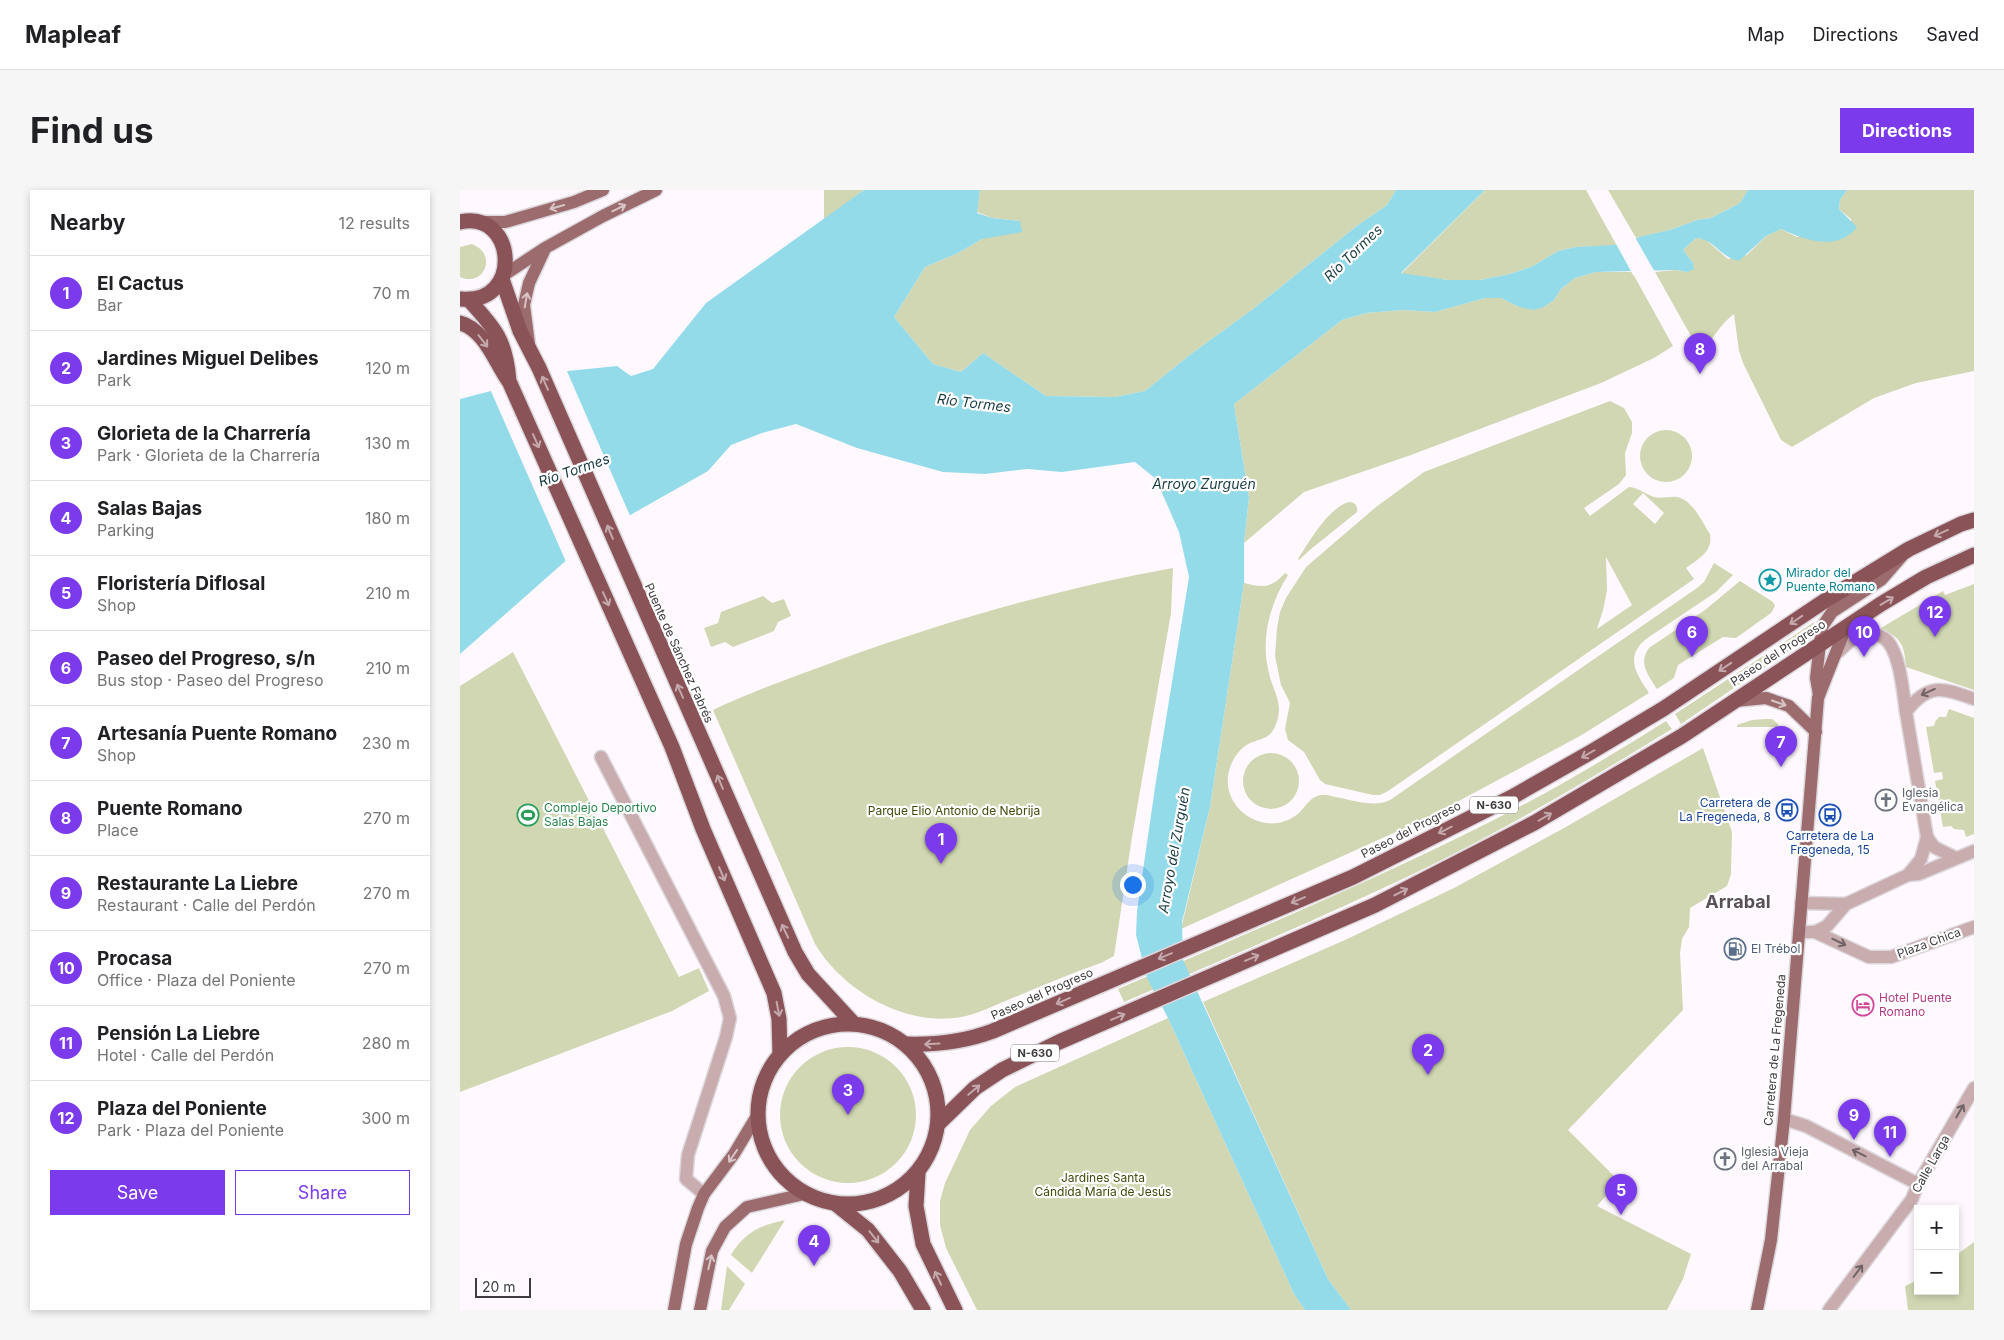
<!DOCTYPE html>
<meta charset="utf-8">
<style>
body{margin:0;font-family:Inter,sans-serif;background:#f6f6f6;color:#202124}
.controls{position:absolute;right:15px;bottom:15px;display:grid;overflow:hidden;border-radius:0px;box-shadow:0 2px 8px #0003}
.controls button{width:45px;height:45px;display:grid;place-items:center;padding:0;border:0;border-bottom:1px solid #e0e0e0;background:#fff;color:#202124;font:25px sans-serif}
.scale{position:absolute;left:15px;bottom:12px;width:56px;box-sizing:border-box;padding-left:5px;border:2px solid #3f3b3f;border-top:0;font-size:14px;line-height:18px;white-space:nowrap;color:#3f3b3f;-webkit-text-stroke:4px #fff;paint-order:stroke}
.you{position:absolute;left:672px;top:694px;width:18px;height:18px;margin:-12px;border:4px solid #fff;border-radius:50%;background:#1a73e8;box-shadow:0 0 0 8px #1a73e833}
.badge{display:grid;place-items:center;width:32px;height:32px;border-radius:50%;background:#7c3aed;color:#fff;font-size:16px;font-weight:700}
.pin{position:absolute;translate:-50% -41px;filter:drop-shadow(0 1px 2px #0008)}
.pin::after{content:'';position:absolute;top:26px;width:18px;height:15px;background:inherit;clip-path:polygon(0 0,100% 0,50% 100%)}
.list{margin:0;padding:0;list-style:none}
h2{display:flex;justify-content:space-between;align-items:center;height:65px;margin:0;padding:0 20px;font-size:21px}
h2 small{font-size:16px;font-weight:400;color:#757577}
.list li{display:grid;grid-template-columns:32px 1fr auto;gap:15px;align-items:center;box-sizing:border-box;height:75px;padding:0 20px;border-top:1px solid #e0e0e0}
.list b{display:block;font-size:19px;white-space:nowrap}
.list p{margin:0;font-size:16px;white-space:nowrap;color:#757577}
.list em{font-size:16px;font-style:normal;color:#757577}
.actions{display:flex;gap:10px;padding:15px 20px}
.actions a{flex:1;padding:11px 0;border:1px solid #7c3aed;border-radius:0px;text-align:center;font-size:18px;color:#7c3aed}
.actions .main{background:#7c3aed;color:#fff}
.map{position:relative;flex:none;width:1514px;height:1120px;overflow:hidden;border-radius:0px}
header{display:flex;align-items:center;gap:30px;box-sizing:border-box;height:70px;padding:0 25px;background:#fff;border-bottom:1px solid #e0e0e0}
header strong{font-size:24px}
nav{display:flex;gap:28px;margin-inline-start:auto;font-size:18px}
.intro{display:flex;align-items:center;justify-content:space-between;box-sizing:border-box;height:120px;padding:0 30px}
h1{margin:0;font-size:35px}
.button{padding:12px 22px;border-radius:0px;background:#7c3aed;color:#fff;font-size:18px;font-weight:700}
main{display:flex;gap:30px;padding:0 30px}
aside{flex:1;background:#fff;border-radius:0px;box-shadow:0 2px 8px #0003}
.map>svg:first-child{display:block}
.green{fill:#d0d7b2;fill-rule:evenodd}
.water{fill:#93dbe9}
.pier{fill:#fff9ff}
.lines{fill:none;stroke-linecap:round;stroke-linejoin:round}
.minor-casing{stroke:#dcd7dc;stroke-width:15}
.major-casing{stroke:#dcd7dc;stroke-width:15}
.highway-casing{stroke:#dcd7dc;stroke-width:18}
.minor{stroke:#c9acae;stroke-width:12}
.major{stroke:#9b6b6e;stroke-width:12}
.highway{stroke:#8a5358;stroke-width:15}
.oneway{stroke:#d7c4c5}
.oneway2{stroke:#c4a9ac}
.oneway3{stroke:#6f6366}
.labels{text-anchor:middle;stroke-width:4.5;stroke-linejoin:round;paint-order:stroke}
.shield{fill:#fff;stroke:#797679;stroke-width:1}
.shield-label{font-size:11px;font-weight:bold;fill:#3f3b3f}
.culture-label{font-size:12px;fill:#0d838f;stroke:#fff;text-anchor:start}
.street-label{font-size:12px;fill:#3f3b3f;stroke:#fff}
.worship-label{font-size:12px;fill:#5b616d;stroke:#fff;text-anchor:start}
.transit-label{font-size:12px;fill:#164399;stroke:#fff;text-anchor:end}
.leisure-label{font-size:12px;fill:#27864d;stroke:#fff;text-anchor:start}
.park-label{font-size:12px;fill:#434a0a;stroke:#fff}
.service-label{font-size:12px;fill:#4e5e75;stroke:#fff;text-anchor:start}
.hotel-label{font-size:12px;fill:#b23c85;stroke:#fff;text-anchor:start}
.water-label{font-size:14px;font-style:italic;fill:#193c43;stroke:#fff}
.district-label{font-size:18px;font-weight:bold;fill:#595059;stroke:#fff}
</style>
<header>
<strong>Mapleaf</strong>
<nav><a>Map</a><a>Directions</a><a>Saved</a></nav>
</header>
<div class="intro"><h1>Find us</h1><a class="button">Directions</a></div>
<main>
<aside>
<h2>Nearby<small>12 results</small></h2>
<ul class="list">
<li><span class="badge">1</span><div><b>El Cactus</b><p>Bar</p></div><em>70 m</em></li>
<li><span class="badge">2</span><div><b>Jardines Miguel Delibes</b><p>Park</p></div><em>120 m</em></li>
<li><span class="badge">3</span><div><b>Glorieta de la Charrería</b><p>Park · Glorieta de la Charrería</p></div><em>130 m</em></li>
<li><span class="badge">4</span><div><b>Salas Bajas</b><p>Parking</p></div><em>180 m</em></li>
<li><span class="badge">5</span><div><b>Floristería Diflosal</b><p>Shop</p></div><em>210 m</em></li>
<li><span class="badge">6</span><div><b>Paseo del Progreso, s/n</b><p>Bus stop · Paseo del Progreso</p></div><em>210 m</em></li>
<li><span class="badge">7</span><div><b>Artesanía Puente Romano</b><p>Shop</p></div><em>230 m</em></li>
<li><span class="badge">8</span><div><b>Puente Romano</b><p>Place</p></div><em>270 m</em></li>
<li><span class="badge">9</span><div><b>Restaurante La Liebre</b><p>Restaurant · Calle del Perdón</p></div><em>270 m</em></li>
<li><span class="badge">10</span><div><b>Procasa</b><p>Office · Plaza del Poniente</p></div><em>270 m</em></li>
<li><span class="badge">11</span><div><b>Pensión La Liebre</b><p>Hotel · Calle del Perdón</p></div><em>280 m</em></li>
<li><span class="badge">12</span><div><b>Plaza del Poniente</b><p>Park · Plaza del Poniente</p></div><em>300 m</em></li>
</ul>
<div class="actions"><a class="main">Save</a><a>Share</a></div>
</aside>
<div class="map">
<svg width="1514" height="1120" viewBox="0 0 1514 1120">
<rect width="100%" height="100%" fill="#fff9ff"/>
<g class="green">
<path d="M364,0H404L364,30Z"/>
<path d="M520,0H936L927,15L898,35L793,119L731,164L685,201L655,207L586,206L523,163L501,182L473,174L434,127L465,77L498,63L522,49L560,31L532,28L517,22Z"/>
<path d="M1025,0H1126L1157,56L1116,57L1098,61L1073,76L1050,84L1020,90H988L941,84Z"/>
<path d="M1148,0H1288L1280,13L1251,28L1237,30L1210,40L1176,48Z"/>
<path d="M1387,0H1514V181L1456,193L1414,208L1332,257L1321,250L1283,173L1279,161L1274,124C1259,135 1255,148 1241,160L1236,155L1195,82L1216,80L1228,82L1233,73L1223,60L1236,48L1245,49L1268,69L1287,65L1306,46L1321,39L1337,47L1392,30L1379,19L1380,10Z"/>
<path d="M12,54C39,65 23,98 0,87V57Z"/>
<path d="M1136,82H1172L1213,156L1194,168L1141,193L951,265L844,302L784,353L789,308L774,214L882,130L906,123L943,120L975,122L1025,108H1041L1059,117H1084L1094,110L1101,99L1115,88Z"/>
<path d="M1150,211L1164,218L1172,232V243L1165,263L1166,285L1159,294L1124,318L1130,326L1169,297C1179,298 1185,304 1194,307C1202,309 1210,306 1217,307C1233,310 1242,332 1250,344C1253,362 1238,369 1226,378L1234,389L928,601L920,605H913L865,594L860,590L844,562L828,550L825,539L830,513L821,495L815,466L817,438L820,422L826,408L846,377L916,317L964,282ZM1183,303L1204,323L1195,334L1173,314ZM1146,367L1172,415L1137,439L1143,420L1147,401Z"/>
<circle cx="1206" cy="266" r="26"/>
<path d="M889,312C895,312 898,316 897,322L851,359L839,370L838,369C849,352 869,317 889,312Z"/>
<path d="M1254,373L1273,385L1256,402L1186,449C1164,467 1177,485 1189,503L1120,546L967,628L721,739L750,617L784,393C804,398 811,398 825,383L828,385C810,414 800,448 809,483C811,494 819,507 819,519C819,526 816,538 811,543C806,549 797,550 790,553C774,561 764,583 769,601C777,629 811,643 835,626C845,620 848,607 861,605C865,604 871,606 875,607C893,610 914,618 930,610L1237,398L1244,392Z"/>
<path d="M713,378L711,423L672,647L654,766L641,773C609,784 579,797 548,810C533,816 517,824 501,827C445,837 383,801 355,754L253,520C297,499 342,484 387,467C493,429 602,398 713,378Z"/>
<path d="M1280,391L1313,412L1315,416L1311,423L1276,448L1263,447L1218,475L1214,488L1197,499C1188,485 1178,473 1189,458L1245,420Z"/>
<path d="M1514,394V500L1446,477C1444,453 1441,449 1421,438L1483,401L1485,405Z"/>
<path d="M303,406L312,413L324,409L331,426L318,432L314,441L273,457L265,452L251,457L244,438L258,433L261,422Z"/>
<path d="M1354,432L1353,445L1326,463L1320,455Z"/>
<path d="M53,462L219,787L239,778L249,801L212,821L0,902V496Z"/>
<path d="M1306,464L1311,473L1221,534L1215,524Z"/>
<path d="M1489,519L1514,528V644L1506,647L1504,640L1494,639L1491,636L1483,637L1475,591L1483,589L1482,582L1474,583L1466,537L1474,536L1475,532L1479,527H1486Z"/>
<path d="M1306,529H1312L1318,534V537H1277V535L1292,530Z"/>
<path d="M1206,531L1212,539C1127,591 1041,642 951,685C856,730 760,771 664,812L658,799C793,741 928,685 1059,617C1109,591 1158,561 1206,531Z"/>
<path d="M1243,558L1272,642L1271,684L1267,696L1230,718L1229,737L1222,749L1220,763L1223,820L1108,940L1159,991L1137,1016L1231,1064L1223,1089L1207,1120H891L868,1089L743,812L885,750L994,698L1104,638Z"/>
<circle cx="811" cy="591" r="28"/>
<path d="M708,828L834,1104L845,1120H517L486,1058L480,1035V1011L485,993L510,940L531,916L555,897Z"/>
<circle cx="388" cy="925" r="68"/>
<path d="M325,1030L292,1083L271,1065C284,1042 301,1035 325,1030Z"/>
<path d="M1514,1052V1120H1448L1445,1096L1458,1090V1101H1495V1066Z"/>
<path d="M267,1076L285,1094L269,1120H261Z"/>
</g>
<path class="water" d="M404,0H520L517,23L532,28L560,31L562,42L522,49L498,63L465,77L434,127L473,174L501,182L523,163L586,206L655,207L685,201L731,164L793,119L898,35L927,15L936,0H1025L941,83L988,90H1020L1050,84L1073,76L1098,61L1116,57L1154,55L1183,46L1210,40L1237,30L1251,28L1280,13L1288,0H1387L1380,10L1379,19L1397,37C1378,62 1344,50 1321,39L1306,46L1279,71C1259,67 1255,49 1236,48L1223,60L1233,73L1234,79L1228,82L1216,80L1136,82L1115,88L1101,99L1094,110L1084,117L1074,120L1059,117L1041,108H1025L975,122L943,120L906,123L882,130L774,214L789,308L784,353V393L750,617L722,732L723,770L868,1089L891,1120H845L834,1104L708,828L687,788L676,745L677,721L696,591L729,387L719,342L696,289L675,272L602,282L567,279L525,284L483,282L397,258L336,234L302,243L271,255L248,281L135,345L0,464V209L108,181L157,176L171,186L193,179L246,113Z"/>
<g class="pier">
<path d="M1175,46L1176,49L1196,84L1173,85L1155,52Z"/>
<path d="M106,179L171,328L137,347L107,374L30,199Z"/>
</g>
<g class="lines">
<g class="minor-casing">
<g id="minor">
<path d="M1386,437C1397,440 1414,441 1424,448C1440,459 1443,503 1446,522"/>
<path d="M1378,462L1392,449L1406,442"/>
<path d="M141,567L264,806L270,828L266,847L228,965L226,989L244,1004"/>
<path d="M1467,647L1474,657L1496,668"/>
<path d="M1448,685L1461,669L1467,647L1446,522C1468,492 1483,498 1514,509"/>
<path d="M1341,713L1386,714"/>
<path d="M1339,742H1355L1409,767H1431L1514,737"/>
<path d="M1355,742L1367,736L1386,714L1448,685L1459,684L1514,661"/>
<path d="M1324,929L1346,936L1458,994"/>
<path d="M1369,1120L1452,1009L1458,994L1514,898"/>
</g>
</g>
<g class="major-casing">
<g id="major">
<path d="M19,32H45L114,12L143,0"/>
<path d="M44,85L85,58L143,26L196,0"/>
<path d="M69,154L64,115L69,93L84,61"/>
<path d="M1359,505L1356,488L1362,437L1372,422L1421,390L1442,366"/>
<path d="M1275,511L1306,508L1329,516L1356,542"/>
<path d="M214,1120L226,1054L238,1018L244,1004L274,964L298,924"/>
<path d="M240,1120L252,1061L265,1037L287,1017L344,1004"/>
<path d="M1297,1120L1311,1050L1324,929L1358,508L1386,437"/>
</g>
</g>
<g class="highway-casing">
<g id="highway">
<path d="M0,32C56,19 64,115 1,109"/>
<path d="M42,89L60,141L79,178L335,762L348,784L394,834"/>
<path d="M9,110C35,138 46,151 49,191L212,557L243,639L314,803L319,829L320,864"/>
<path d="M0,133C24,139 35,171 48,190"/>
<circle cx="388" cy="924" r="90"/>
<path d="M445,854C476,855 504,852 533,841L893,687L1052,607L1131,562L1203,519L1366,410L1449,359L1501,334L1514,330"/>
<path d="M478,934L515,898L542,880L599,852L915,715L1074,633L1222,546L1421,414L1466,387L1514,365"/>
<path d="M458,983L456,1016L463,1054L495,1120"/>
<path d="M377,1015L408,1040L440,1081L463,1120"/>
</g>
</g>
<use href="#minor" class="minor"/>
<use href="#major" class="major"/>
<use href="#highway" class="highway"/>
</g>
<defs><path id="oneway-shaft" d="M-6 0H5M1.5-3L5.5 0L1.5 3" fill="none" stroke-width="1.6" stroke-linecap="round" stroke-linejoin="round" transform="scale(1.25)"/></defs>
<g class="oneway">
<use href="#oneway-shaft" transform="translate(97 17) rotate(164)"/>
<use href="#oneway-shaft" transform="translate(159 18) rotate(-26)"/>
<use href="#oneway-shaft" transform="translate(66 110) rotate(-80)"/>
<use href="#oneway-shaft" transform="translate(1319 513) rotate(19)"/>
<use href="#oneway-shaft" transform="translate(273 966) rotate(124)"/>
<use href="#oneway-shaft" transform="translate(250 1072) rotate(-77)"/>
</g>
<g class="oneway2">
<use href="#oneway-shaft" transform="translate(23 151) rotate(52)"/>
<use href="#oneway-shaft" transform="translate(85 193) rotate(-114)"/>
<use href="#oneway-shaft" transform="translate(76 251) rotate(66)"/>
<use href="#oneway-shaft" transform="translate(150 342) rotate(-113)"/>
<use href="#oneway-shaft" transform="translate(1481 343) rotate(156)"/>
<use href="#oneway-shaft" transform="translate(146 409) rotate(66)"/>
<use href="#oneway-shaft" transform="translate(1427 411) rotate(-31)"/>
<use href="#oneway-shaft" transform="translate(1336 430) rotate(146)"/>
<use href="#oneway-shaft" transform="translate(1265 477) rotate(146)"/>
<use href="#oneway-shaft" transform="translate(220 501) rotate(-114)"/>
<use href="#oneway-shaft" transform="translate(1128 564) rotate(150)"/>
<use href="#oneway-shaft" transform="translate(260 592) rotate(-113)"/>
<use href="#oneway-shaft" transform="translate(1085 627) rotate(-30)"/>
<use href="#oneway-shaft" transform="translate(985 640) rotate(153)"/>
<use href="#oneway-shaft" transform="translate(262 684) rotate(67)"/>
<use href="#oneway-shaft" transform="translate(941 702) rotate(-27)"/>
<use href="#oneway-shaft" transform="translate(838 710) rotate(157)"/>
<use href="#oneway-shaft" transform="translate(325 741) rotate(-115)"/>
<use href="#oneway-shaft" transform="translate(705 766) rotate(157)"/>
<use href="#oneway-shaft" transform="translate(792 768) rotate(-23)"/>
<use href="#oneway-shaft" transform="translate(603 811) rotate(156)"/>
<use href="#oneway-shaft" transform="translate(318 819) rotate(79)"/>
<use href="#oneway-shaft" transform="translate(658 827) rotate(-23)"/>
<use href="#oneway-shaft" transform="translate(472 854) rotate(177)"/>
<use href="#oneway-shaft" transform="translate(514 900) rotate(-40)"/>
<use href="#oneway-shaft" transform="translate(414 1047) rotate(52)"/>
<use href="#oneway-shaft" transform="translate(478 1088) rotate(-115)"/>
</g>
<g class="oneway3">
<use href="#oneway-shaft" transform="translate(1468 502) rotate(156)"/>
<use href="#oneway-shaft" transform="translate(1379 752) rotate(26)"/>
<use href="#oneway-shaft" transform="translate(1500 921) rotate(-60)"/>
<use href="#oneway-shaft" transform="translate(1399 963) rotate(-153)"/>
<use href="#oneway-shaft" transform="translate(1398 1081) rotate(-53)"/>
</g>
<defs>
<g id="sight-ring" transform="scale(1.125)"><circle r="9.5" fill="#fff" stroke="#0f9aa8" stroke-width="1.5"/><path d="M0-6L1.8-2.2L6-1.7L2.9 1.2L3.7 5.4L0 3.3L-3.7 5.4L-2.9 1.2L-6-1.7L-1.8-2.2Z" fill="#0f9aa8"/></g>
<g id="church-ring" transform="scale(1.125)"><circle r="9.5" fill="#fff" stroke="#6b7280" stroke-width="1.5"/><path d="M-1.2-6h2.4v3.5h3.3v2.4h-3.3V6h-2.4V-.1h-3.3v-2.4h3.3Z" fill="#6b7280"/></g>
<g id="bus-ring" transform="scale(1.125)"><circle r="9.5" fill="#fff" stroke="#1a4fb4" stroke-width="1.5"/><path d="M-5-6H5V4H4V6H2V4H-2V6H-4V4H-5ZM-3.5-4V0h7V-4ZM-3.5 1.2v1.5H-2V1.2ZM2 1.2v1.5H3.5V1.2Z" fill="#1a4fb4"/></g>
<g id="stadium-ring" transform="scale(1.125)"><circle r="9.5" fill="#fff" stroke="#2e9e5b" stroke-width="1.5"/><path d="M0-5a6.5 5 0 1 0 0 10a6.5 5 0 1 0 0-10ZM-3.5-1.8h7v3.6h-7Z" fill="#2e9e5b"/></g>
<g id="fuel-ring" transform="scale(1.125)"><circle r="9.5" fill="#fff" stroke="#5c6f8a" stroke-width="1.5"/><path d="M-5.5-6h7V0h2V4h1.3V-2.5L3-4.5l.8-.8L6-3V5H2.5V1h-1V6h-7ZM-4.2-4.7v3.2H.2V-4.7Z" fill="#5c6f8a"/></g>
<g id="hotel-ring" transform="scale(1.125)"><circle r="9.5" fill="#fff" stroke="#d1479c" stroke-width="1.5"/><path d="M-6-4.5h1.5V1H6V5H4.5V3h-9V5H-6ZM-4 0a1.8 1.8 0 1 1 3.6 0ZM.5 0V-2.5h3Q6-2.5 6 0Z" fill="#d1479c"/></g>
</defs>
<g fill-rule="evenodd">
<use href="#sight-ring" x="1310" y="390"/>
<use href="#church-ring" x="1426" y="610"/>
<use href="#bus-ring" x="1327" y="620"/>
<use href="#stadium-ring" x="68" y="625"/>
<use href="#bus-ring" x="1370" y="625"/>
<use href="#fuel-ring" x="1275" y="759"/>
<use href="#hotel-ring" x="1403" y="815"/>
<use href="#church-ring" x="1265" y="969"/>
</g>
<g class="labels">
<g class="shield">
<rect x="1010" y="606.5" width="48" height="17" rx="4"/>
<rect x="551" y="854.5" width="48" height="17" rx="4"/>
</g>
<g class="shield-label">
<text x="1034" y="619">N-630</text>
<text x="575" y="867">N-630</text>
</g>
<g class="culture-label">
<text x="1326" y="387">Mirador del<tspan x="1326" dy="14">Puente Romano</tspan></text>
</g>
<g class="street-label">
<text transform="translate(219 463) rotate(66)" y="4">Puente de Sánchez Fabrés</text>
<text transform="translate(1318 463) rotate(-33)" y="4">Paseo del Progreso</text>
<text transform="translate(951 640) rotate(-27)" y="4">Paseo del Progreso</text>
<text transform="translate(1469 753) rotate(-20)" y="4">Plaza Chica</text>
<text transform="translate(582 804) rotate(-24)" y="4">Paseo del Progreso</text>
<text transform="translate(1315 860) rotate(-85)" y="4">Carretera de La Fregeneda</text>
<text transform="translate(1471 974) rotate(-61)" y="4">Calle Larga</text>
</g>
<g class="worship-label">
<text x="1442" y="607">Iglesia<tspan x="1442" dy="14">Evangélica</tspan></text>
<text x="1281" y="966">Iglesia Vieja<tspan x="1281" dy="14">del Arrabal</tspan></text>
</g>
<g class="transit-label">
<text x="1311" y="617">Carretera de<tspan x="1311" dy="14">La Fregeneda, 8</tspan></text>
<text x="1370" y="650" text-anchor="middle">Carretera de La<tspan x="1370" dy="14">Fregeneda, 15</tspan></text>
</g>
<g class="leisure-label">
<text x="84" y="622">Complejo Deportivo<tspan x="84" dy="14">Salas Bajas</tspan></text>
</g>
<g class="park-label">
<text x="494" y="625">Parque Elio Antonio de Nebrija</text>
<text x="643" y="992">Jardines Santa<tspan x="643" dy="14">Cándida María de Jesús</tspan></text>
</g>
<g class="service-label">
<text x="1291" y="763">El Trébol</text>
</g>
<g class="hotel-label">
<text x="1419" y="812">Hotel Puente<tspan x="1419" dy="14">Romano</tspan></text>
</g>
<g class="water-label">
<text transform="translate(893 63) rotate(-44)" y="5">Río Tormes</text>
<text transform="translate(514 213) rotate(7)" y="5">Río Tormes</text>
<text transform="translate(114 280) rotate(-19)" y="5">Río Tormes</text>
<text x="744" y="299">Arroyo Zurguén</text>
<text transform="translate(714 660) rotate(-80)" y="5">Arroyo del Zurguén</text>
</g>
<g class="district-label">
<text x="1278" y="718">Arrabal</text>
</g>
</g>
</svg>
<div class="controls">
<button>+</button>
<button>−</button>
</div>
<div class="scale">20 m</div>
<div class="you"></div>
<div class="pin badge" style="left:481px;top:674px">1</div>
<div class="pin badge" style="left:968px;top:885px">2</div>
<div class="pin badge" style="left:388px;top:925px">3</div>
<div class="pin badge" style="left:354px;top:1076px">4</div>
<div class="pin badge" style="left:1161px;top:1025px">5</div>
<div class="pin badge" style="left:1232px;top:467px">6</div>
<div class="pin badge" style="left:1321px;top:577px">7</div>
<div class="pin badge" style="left:1240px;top:184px">8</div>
<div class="pin badge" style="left:1394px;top:950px">9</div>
<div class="pin badge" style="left:1404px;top:467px">10</div>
<div class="pin badge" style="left:1430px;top:967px">11</div>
<div class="pin badge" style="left:1475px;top:447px">12</div>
</div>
</main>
